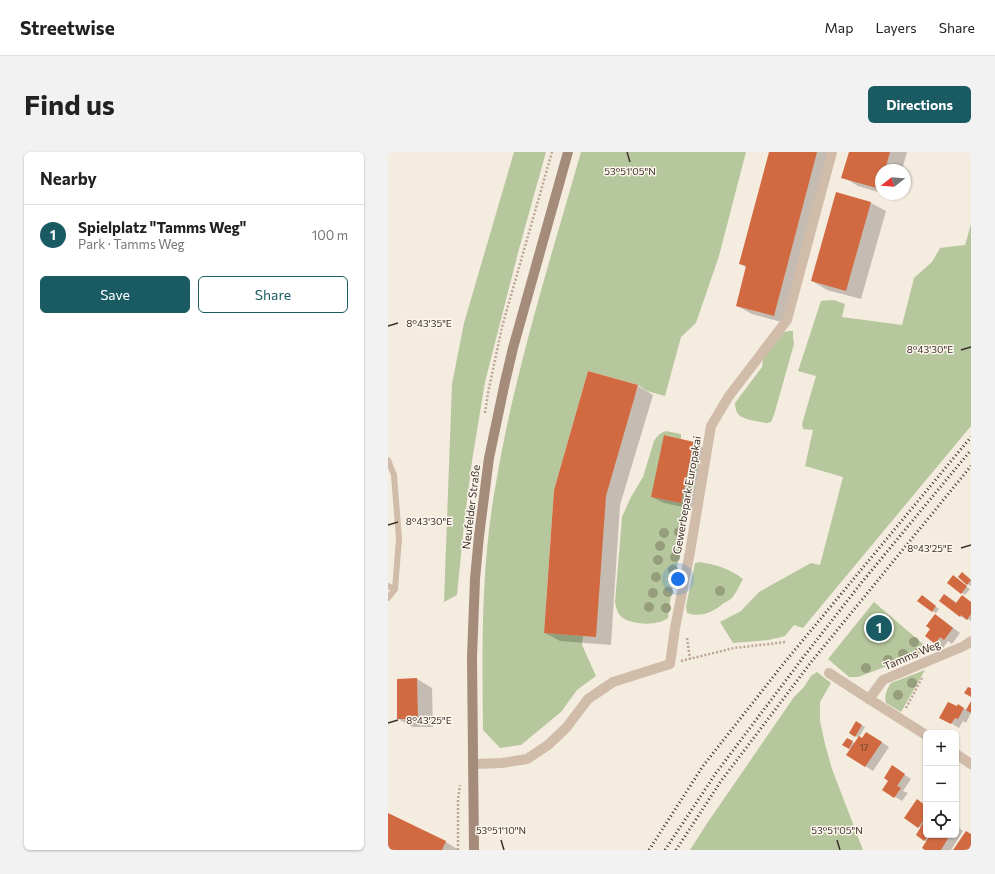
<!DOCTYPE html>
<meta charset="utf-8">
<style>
body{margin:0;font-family:Commissioner,sans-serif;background:#f2f2f2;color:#222}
.controls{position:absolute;right:12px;bottom:12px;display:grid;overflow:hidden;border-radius:6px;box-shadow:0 1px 3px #0004}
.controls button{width:36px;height:36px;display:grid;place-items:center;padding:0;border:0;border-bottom:1px solid #e0e0e0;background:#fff;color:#222;font:20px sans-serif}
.compass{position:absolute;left:487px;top:12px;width:36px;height:36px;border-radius:50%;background:#fff;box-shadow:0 1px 3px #0004;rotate:253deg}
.you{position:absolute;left:290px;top:427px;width:14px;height:14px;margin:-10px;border:3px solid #fff;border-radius:50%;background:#1a73e8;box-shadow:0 0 0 6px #1a73e833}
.badge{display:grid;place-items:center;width:26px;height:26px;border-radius:50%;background:#1a5b63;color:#fff;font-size:13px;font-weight:700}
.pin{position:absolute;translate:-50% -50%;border:2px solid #fff;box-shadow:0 1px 4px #0006}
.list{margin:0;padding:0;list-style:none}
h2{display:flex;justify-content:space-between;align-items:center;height:52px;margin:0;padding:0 16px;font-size:17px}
h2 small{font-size:13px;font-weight:400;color:#767676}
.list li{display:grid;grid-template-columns:26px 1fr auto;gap:12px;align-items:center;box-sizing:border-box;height:60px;padding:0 16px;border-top:1px solid #e0e0e0}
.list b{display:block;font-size:15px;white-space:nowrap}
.list p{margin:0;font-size:13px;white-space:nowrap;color:#767676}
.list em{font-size:13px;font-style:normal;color:#767676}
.actions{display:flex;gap:8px;padding:12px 16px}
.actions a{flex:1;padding:9px 0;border:1px solid #1a5b63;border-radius:6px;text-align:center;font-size:14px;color:#1a5b63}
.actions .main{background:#1a5b63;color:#fff}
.icon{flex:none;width:22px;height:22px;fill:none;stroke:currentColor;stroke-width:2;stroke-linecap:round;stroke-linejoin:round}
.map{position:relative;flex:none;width:583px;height:698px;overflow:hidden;border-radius:6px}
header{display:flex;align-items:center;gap:24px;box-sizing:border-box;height:56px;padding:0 20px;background:#fff;border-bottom:1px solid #e0e0e0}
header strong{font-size:19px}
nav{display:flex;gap:22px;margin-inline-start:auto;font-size:14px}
.intro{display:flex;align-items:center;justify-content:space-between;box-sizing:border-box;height:96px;padding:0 24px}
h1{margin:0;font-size:28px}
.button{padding:10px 18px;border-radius:6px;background:#1a5b63;color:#fff;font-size:14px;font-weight:700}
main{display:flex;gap:24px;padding:0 24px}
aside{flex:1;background:#fff;border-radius:6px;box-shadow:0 1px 3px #0004}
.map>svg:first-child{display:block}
.green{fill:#b7c79d}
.shadow{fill:#0003}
.building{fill:#d26a41}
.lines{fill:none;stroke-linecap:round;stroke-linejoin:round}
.path{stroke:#bca693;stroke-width:2.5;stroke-dasharray:2 2;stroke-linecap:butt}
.lane{stroke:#d0bca9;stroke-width:6}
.street{stroke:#d0bca9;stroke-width:10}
.secondary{stroke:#a48b7a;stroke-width:10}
.rail{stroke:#3c302a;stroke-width:3;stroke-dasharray:1 3;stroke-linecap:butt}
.tree{fill:#969d7c}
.ticks{fill:none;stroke:#3c302a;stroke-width:1.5}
.labels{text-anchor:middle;stroke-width:3;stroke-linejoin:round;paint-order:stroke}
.number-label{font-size:9px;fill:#623e30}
.street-label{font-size:11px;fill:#3c302a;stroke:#fcf6ed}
.ticks-label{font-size:10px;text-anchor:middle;fill:#3c302a;stroke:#fcf6ed;stroke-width:3;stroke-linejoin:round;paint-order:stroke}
</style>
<header>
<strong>Streetwise</strong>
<nav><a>Map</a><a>Layers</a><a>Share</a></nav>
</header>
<div class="intro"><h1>Find us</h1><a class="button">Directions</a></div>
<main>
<aside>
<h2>Nearby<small></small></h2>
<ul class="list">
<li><span class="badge">1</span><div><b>Spielplatz &quot;Tamms Weg&quot;</b><p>Park · Tamms Weg</p></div><em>100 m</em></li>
</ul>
<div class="actions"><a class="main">Save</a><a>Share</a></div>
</aside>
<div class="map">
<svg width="583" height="698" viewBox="0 0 583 698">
<rect width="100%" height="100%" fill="#f5ece0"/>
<g class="green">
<path d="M126,0H158L131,97L97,230L84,309L76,373L69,443L56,450L57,422L64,232L76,171Z"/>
<path d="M193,0H358L331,104L308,171L293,185L277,244L259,239L250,233L200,219L166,338L156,481L195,484L194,493L208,524L189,538L173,560L133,593L112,596L95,578C94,495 93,412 108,331C127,218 162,109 193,0Z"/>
<path d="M583,72V274L415,476L406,473L397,484L381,488L345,491L332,470L353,459L371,440L423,411L432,413L455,325L417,314L425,278L415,277L414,272L428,224L410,219L433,149L446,148L457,152L454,165L514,173L526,126L544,110L552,96L577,93Z"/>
<path d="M401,179H405V185L406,192L386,263L383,270L379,271C372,270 356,268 351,263C348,260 347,255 347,251L374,215L375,207L396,180Z"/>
<path d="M278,279L293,282V287L277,283L264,345L293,351L302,308L310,311L282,449L280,466C270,474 246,473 235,466C230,463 228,456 227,450L234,365L243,345L255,325L266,289C269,284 272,281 278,279Z"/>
<path d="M311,410C326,412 343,417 355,427C352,432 350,438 346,443C344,447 340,449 336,451C325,460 313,466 299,461L298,454L307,411Z"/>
<path d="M486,450L542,498L470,525H461L440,507Z"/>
<path d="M537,518L513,560L498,551C496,543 499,537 503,531Z"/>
<path d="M429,520L443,531L432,550V569L437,592L444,617L475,698H302L320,670L406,545L416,535L423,524Z"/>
</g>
<g class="shadow">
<path d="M382,0H445L401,172L364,162L349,154L359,116L353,112Z"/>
<path d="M462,0H519L514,18H493V41L470,34L455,25Z"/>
<path d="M449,41L483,51L498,59L473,147L439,138L424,129Z"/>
<path d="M498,42H508L507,44Z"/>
<path d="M250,234L265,243L232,353L223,493L172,489L157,481Z"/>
<path d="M306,291L317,297L304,357L276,351L264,345Z"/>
<path d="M578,423L583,428V434L579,432Z"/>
<path d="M569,427L582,437L577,443L561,431Z"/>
<path d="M557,443L569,451L574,444L583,450V469L580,467V468L572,464Z"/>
<path d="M537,446L551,457L548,461L544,459Z"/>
<path d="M547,463L555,468L572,481L564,492L560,489L555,496L539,484L544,477Z"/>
<path d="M29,527L44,536L45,575H25L10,567V528Z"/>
<path d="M583,551V561L578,571L575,569L571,576L553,565L569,556L570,554L579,558Z"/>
<path d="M468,570L477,575L471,585L474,587L486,585L501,595L485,619L460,603L463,597L456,593L459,587L467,592L471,586L462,581Z"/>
<path d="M511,619L523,627L515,639L520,641L514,649L496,638Z"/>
<path d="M538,654V683H568V674L575,679L563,698H539V690L529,683L533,676L517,666Z"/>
<path d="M0,662L58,690L71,698H0Z"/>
</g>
<g class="building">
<path d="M381,0H429L386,164L348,154L358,114L351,112Z"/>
<path d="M461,0H502L497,18H493V33L492,37L453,26Z"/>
<path d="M448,40L483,50L458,139L423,129Z"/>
<path d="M200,219L250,233L218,344L208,485L156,481L166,338Z"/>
<path d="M276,283L306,290L293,351L263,345Z"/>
<path d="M574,420L583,428L579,433L570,425Z"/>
<path d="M565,423L579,434L573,442L559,431Z"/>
<path d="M556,442L568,451L574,443L583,450V462L579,468L573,463L572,465L551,449Z"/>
<path d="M534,443L548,454L544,460L529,449Z"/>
<path d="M547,462L565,476L556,488L552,485L547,492L537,484L542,477L538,474Z"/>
<path d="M29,526L30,567H9V527Z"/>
<path d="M580,535L583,536V545L576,541Z"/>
<path d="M583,549V561L578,558Z"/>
<path d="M560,550L569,554L570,552L576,556L570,567L567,566L563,572L551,566Z"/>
<path d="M468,569L474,573L467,585L461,581Z"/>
<path d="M478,580L494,590L477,615L458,603L471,584L474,586Z"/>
<path d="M459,586L465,589L461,597L454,593Z"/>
<path d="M504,613L517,622L509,634L513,636L506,646L494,638L500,629L496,626Z"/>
<path d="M529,647L538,654V665L530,676L516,666Z"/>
<path d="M0,661L58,689L54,698H0Z"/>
<path d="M535,671L538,673V683H541L536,689L528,683Z"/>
<path d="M578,679L583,682V697L582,698H565Z"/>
<path d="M542,683H562L553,698H537L534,696Z"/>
</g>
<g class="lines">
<g class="path">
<path d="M97,261L100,241L114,175L164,0"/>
<path d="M299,486L302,507"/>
<path d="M528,496L530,502"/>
<path d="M293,509L346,496L398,490"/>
<path d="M518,556L535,524"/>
<path d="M70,698V647L72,633"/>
</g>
<g class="lane">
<path d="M0,308L6,323L11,387L7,437L0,434"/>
<path d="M0,446L7,437"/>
</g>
<g class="street">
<path d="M441,521L481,547L538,583"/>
<path d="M481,547L495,528L576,494L583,489"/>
<path d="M568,602L583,612"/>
<path d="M85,612L114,611L139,607L160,593L178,576L200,547L225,530L282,512L287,476L302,400L323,274L341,244L399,168L444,0"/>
</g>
<path class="secondary" d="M86,698L84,505L87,427L91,384L101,306L117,230L125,196L180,0"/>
<g class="rail">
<path d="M261,698L315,614L396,511L583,285"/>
<path d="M277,698L328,621L417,503L474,430L583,298"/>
<path d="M288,698L333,629L424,509L583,314"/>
</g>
</g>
<g class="tree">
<circle cx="291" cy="380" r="5"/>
<circle cx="276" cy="381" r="5"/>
<circle cx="272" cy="394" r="5"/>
<circle cx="287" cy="405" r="5"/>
<circle cx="270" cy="408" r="5"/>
<circle cx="285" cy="418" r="5"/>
<circle cx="268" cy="425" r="5"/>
<circle cx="332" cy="439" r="5"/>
<circle cx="280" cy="440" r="5"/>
<circle cx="265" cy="441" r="5"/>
<circle cx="261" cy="455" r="5"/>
<circle cx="278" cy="456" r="5"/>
<circle cx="526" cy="490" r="5"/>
<circle cx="515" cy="502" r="5"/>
<circle cx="500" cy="508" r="5"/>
<circle cx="478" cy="516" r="5"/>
<circle cx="524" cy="531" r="5"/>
<circle cx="510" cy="543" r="5"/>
</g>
<path class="ticks" d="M239,0L242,10M0,174L10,171M573,198L583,195M0,373L10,370M573,396L583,393M0,571L10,568M113,688L116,698M449,688L452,698"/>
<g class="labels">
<g class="number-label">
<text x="476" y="599">17</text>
</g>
<g class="street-label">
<text transform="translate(299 343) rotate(-80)" y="4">Gewerbepark Europakai</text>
<text transform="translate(83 355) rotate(-83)" y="4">Neufelder Straße</text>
<text transform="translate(524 503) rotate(-23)" y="4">Tamms Weg</text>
</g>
</g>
<g class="ticks-label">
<text x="242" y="23">53°51'05"N</text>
<text x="41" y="175">8°43'35"E</text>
<text x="542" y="201">8°43'30"E</text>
<text x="41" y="373">8°43'30"E</text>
<text x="542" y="400">8°43'25"E</text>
<text x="41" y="572">8°43'25"E</text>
<text x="113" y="682">53°51'10"N</text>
<text x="449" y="682">53°51'05"N</text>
</g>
</svg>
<div class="controls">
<button>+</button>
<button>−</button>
<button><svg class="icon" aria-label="locate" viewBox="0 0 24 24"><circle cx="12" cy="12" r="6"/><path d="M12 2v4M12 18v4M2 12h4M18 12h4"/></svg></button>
</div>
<svg class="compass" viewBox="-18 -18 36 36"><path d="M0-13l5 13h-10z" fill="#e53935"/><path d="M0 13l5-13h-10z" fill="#767676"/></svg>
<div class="you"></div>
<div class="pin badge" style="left:491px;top:476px">1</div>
</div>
</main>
